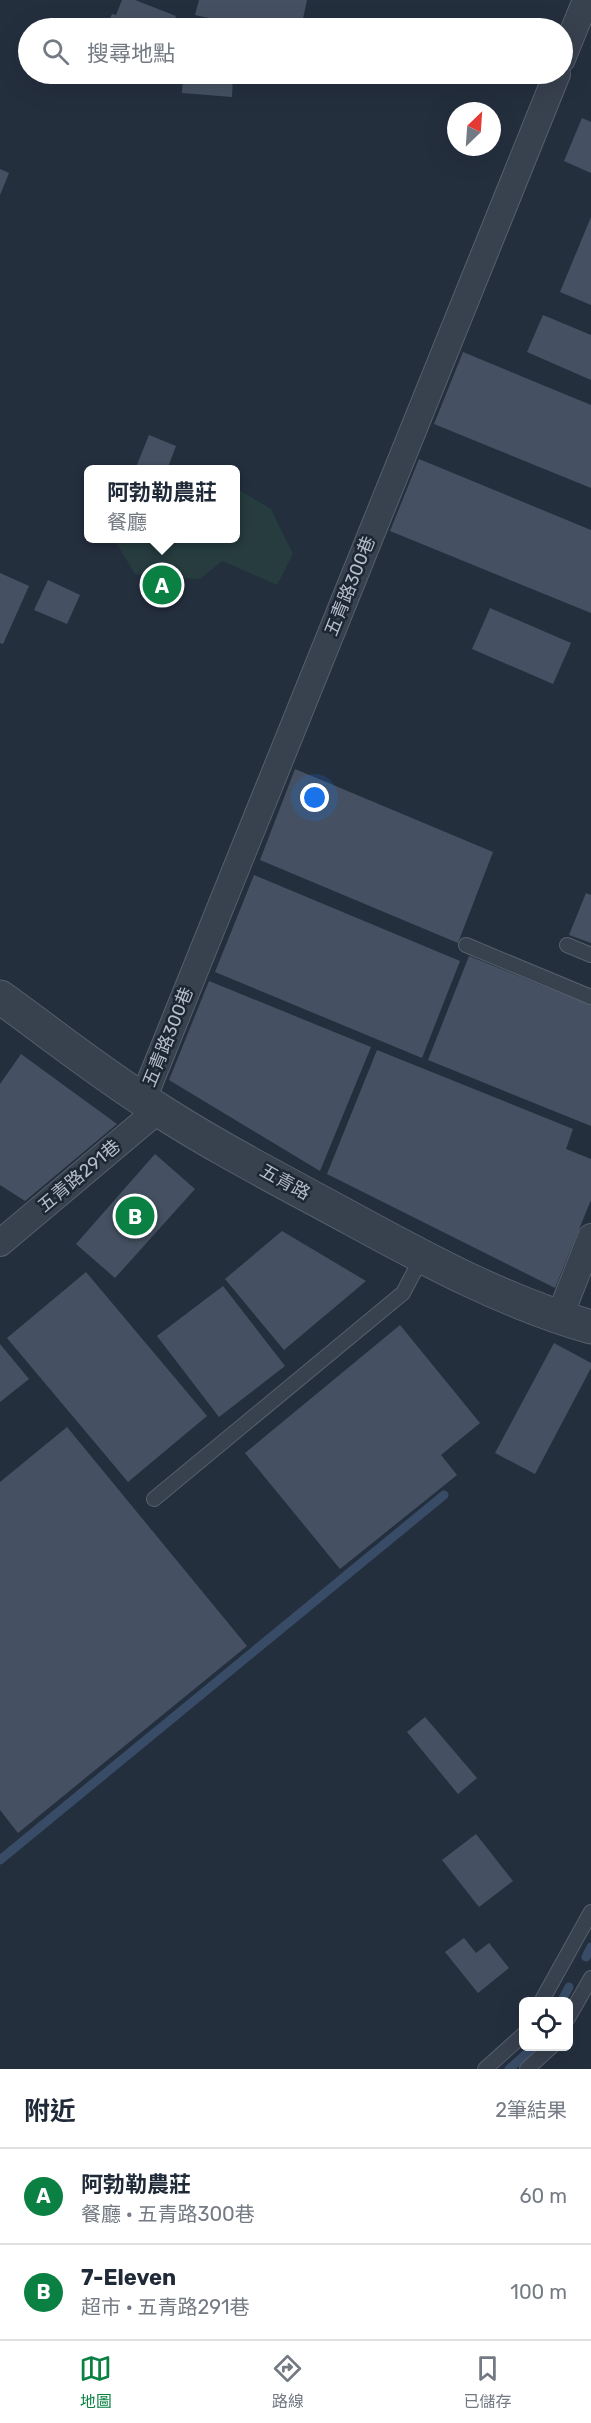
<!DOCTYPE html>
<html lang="zh-TW">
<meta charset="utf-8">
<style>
body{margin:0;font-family:Rubik,"Noto Sans TC",sans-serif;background:#f2f2f3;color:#1f2937}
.controls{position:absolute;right:18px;bottom:18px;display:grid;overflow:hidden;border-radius:9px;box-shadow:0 6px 24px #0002}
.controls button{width:54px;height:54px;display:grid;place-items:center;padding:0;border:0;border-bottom:2px solid #e0e1e3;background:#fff;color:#1f2937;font:30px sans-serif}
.compass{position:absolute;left:447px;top:102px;width:54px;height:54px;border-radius:50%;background:#fff;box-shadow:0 6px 24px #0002;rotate:25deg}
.you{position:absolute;left:315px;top:798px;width:21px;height:21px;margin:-15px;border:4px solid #fff;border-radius:50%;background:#1a73e8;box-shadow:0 0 0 9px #1a73e833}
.badge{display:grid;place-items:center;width:39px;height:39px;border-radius:50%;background:#0b8043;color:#fff;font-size:20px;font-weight:700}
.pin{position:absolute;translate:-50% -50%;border:3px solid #fff;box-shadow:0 2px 6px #0006}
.popup{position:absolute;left:84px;top:465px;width:156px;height:78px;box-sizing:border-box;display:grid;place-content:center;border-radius:9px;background:#fff;filter:drop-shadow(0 2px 4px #0005);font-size:20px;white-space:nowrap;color:#747a83}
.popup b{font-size:22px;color:#1f2937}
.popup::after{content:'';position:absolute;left:50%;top:100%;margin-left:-12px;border:12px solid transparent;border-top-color:#fff}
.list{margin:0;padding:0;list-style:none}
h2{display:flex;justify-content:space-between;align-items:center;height:78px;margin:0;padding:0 24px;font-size:26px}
h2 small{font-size:20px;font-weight:400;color:#747a83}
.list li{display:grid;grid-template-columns:39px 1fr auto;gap:18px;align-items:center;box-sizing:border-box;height:96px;padding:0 24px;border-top:2px solid #e0e1e3}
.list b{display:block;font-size:22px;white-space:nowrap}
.list p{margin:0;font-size:20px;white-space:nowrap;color:#747a83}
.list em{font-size:20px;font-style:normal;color:#747a83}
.icon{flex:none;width:33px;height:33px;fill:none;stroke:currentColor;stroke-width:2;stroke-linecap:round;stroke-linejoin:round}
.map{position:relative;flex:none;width:591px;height:2069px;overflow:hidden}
.search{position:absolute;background:#fff;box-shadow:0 6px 24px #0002;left:18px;right:18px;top:18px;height:66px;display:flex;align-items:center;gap:15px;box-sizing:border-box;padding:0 21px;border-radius:33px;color:#747a83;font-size:22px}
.sheet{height:270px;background:#fff}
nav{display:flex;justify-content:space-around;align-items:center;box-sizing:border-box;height:84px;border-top:2px solid #e0e1e3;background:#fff;font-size:16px;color:#747a83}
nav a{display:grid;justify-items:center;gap:3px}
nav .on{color:#0b8043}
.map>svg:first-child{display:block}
.green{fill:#263c3f}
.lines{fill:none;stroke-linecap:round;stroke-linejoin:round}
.stream{stroke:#394c67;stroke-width:9}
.building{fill:#455162}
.service-casing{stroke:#565f6c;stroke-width:16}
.minor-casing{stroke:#565f6c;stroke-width:28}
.tertiary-casing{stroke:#565f6c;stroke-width:35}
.service{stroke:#38414e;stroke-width:14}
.minor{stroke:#38414e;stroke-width:26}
.tertiary{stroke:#38414e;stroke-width:33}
.labels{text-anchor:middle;stroke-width:5;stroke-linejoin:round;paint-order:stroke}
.street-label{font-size:18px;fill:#b4bcc9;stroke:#1d2633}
</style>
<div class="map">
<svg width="591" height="2069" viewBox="0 0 591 2069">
<rect width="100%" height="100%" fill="#242f3e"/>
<path class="green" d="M236,488L271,509L293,554L277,585L222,561L200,579L135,574L114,539L236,538Z"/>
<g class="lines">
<g class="stream">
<path d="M0,1860L444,1495"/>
<path d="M586,1957L591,1947"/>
<path d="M561,2002L569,1987"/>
<path d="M509,2069L535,2046"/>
</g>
</g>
<g class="building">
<path d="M122,0H135L176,16L171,28H106L112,14L116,15Z"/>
<path d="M199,0H307L301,28H220L222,21L195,15Z"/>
<path d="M183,74H233L232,97L182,93Z"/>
<path d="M582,118L591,122V173L564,161Z"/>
<path d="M0,169L9,173L0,195Z"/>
<path d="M591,217V305L560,292Z"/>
<path d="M543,315L591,335V380L527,352Z"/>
<path d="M463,352L591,405V488L434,424Z"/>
<path d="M149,435L176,446L167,470H143L136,467Z"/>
<path d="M419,459L591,530V613L390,531Z"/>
<path d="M0,573L29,586L3,644L0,643Z"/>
<path d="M48,580L80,595L67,624L34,610Z"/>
<path d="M490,608L571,643L553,684L472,649Z"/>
<path d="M295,769L493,852L458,943L260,860Z"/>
<path d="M254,875L460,961L422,1058L215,972Z"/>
<path d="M586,893L591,895V943L569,935Z"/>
<path d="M469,956L591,1005V1126L428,1060Z"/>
<path d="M209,981L371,1047L320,1171L169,1080Z"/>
<path d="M377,1050L573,1129L566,1149L591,1159V1200L555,1288L327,1174Z"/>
<path d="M21,1054L117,1124L25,1201L0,1185V1084Z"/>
<path d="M155,1154L195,1189L115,1278L76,1244Z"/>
<path d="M282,1231L366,1281L284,1350L225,1279Z"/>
<path d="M86,1272L207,1416L128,1482L7,1338Z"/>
<path d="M223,1286L285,1366L219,1417L157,1336Z"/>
<path d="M400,1325L480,1423L441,1455L457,1475L340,1569L245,1453Z"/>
<path d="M554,1343L591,1363V1368L535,1474L495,1453Z"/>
<path d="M0,1344L29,1379L0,1402Z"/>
<path d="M67,1427L247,1646L18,1833L0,1810V1482Z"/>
<path d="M425,1717L477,1778L458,1794L407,1732Z"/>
<path d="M476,1834L513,1881L479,1907L442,1860Z"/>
<path d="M464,1938L476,1953L489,1943L509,1968L478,1993L445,1952Z"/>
</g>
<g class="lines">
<g class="service-casing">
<g id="service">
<path d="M466,945L591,997"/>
<path d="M567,945L591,955"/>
<path d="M154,1499L403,1293L422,1257"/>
<path d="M541,2002L591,1912"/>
<path d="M568,2018L591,1978"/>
<path d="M485,2069L524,2034"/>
<path d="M527,2069L552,2046"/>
</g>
</g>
<g class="minor-casing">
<g id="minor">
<path d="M562,59L586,0"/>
<path d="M143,1099L557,74"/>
<path d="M0,1243L158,1110"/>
<path d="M559,1318L591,1237"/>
</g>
</g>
<g class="tertiary-casing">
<path id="tertiary" d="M0,997C53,1035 104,1076 159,1110C221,1150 288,1184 352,1219C429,1261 507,1303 591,1327"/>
</g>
<use href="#service" class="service"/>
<use href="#minor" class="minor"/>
<use href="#tertiary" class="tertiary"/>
</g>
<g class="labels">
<g class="street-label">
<text transform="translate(350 586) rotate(-68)" y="6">五青路300巷</text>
<text transform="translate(168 1037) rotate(-68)" y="6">五青路300巷</text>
<text transform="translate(79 1176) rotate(-40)" y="6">五青路291巷</text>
<text transform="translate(285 1182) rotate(29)" y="6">五青路</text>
</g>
</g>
</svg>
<div class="controls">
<button><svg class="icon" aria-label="locate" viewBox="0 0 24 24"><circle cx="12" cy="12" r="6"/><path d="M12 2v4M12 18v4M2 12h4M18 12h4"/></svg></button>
</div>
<svg class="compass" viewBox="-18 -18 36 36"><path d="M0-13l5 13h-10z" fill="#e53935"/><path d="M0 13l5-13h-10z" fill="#747a83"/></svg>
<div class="you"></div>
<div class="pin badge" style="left:162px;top:585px">A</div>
<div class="popup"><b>阿勃勒農莊</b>餐廳</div>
<div class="pin badge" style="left:135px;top:1216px">B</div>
<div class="search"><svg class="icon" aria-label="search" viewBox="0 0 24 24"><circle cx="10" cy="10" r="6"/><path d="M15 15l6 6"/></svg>搜尋地點</div>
</div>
<section class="sheet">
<h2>附近<small>2筆結果</small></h2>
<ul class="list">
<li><span class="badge">A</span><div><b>阿勃勒農莊</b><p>餐廳 · 五青路300巷</p></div><em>60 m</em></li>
<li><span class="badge">B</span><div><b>7-Eleven</b><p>超市 · 五青路291巷</p></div><em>100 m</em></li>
</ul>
</section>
<nav>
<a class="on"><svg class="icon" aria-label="map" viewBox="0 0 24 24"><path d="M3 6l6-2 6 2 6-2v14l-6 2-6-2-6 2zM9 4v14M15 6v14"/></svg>地圖</a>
<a><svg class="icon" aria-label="directions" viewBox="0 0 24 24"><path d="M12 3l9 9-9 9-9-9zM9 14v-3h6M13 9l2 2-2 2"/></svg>路線</a>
<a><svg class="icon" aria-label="saved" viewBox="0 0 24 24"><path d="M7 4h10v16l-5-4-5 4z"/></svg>已儲存</a>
</nav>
